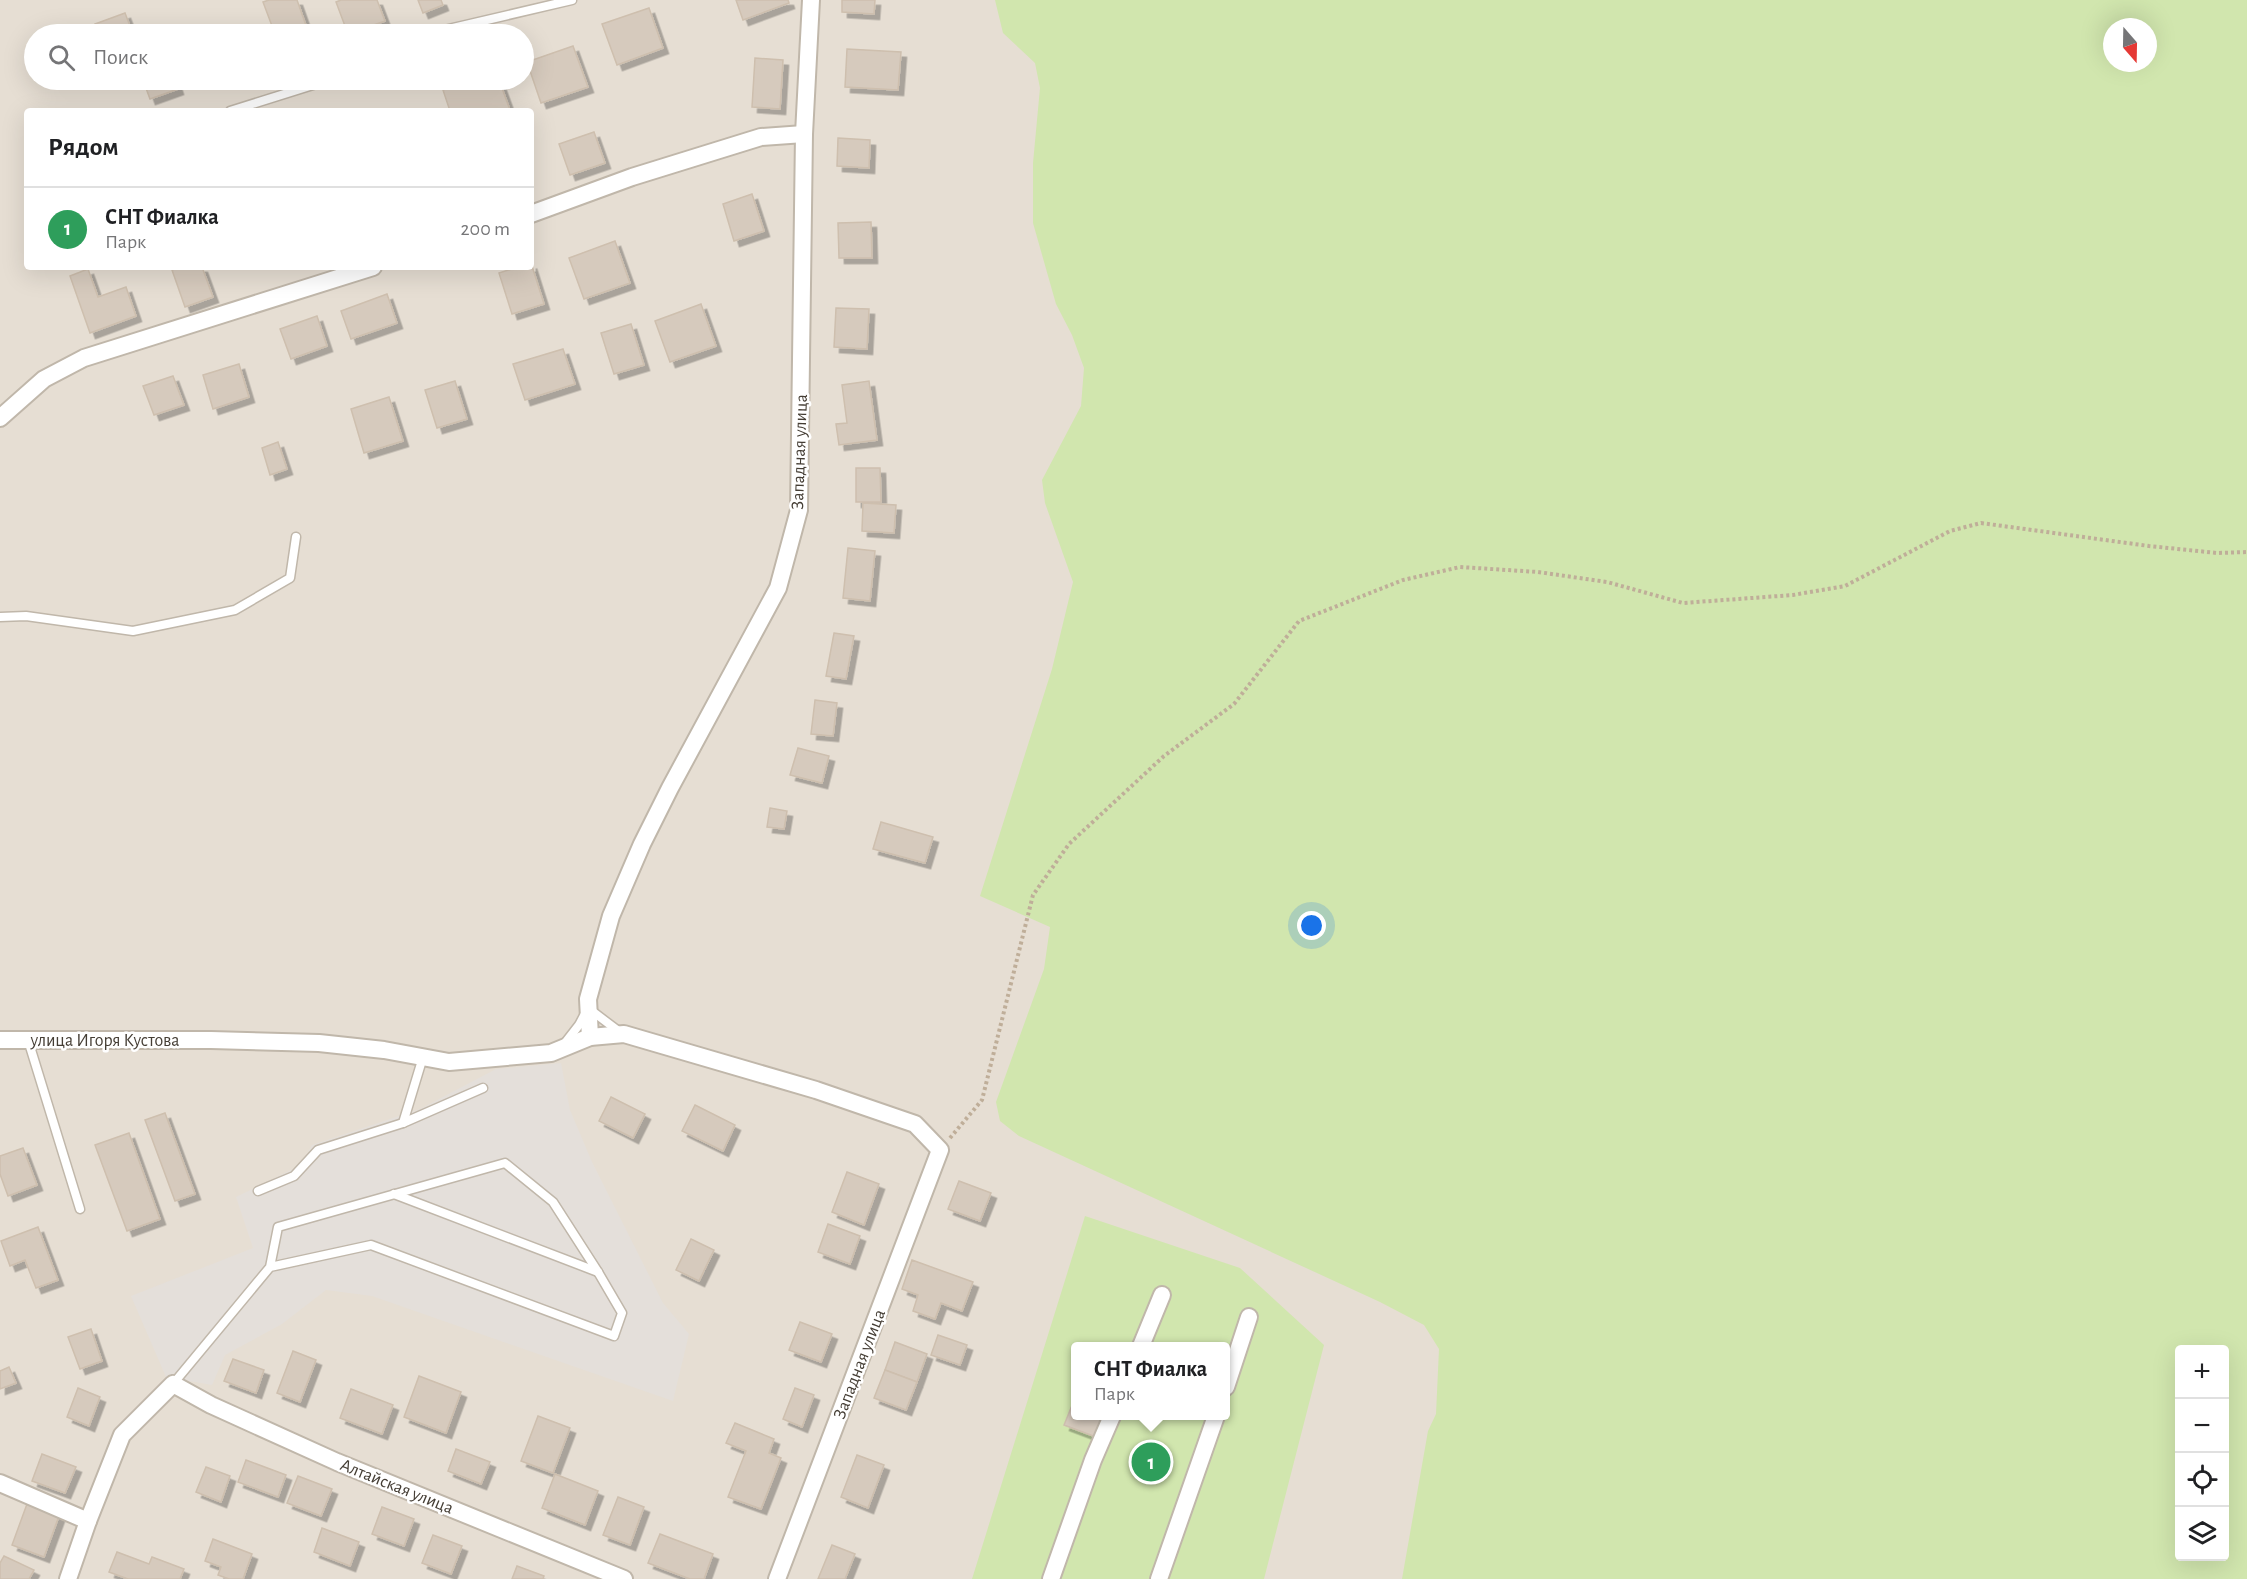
<!DOCTYPE html>
<html lang="ru">
<meta charset="utf-8">
<style>
body{margin:0;font-family:"Alegreya Sans",sans-serif;background:#f2f2f2;color:#202124}
.controls{position:absolute;right:18px;bottom:18px;display:grid;overflow:hidden;border-radius:6px;box-shadow:0 6px 24px #0002}
.controls button{width:54px;height:54px;display:grid;place-items:center;padding:0;border:0;border-bottom:2px solid #e0e0e0;background:#fff;color:#202124;font:30px sans-serif}
.compass{position:absolute;left:2103px;top:18px;width:54px;height:54px;border-radius:50%;background:#fff;box-shadow:0 6px 24px #0002;rotate:160deg}
.you{position:absolute;left:1312px;top:926px;width:21px;height:21px;margin:-15px;border:4px solid #fff;border-radius:50%;background:#1a73e8;box-shadow:0 0 0 9px #1a73e833}
.badge{display:grid;place-items:center;width:39px;height:39px;border-radius:50%;background:#f62617;color:#fff;font-size:20px;font-weight:700}
.pin{position:absolute;translate:-50% -50%;border:3px solid #fff;box-shadow:0 2px 6px #0006}
.popup{position:absolute;left:1071px;top:1342px;width:159px;height:78px;box-sizing:border-box;display:grid;place-content:center;border-radius:6px;background:#fff;filter:drop-shadow(0 2px 4px #0005);font-size:20px;white-space:nowrap;color:#757577}
.popup b{font-size:22px;color:#202124}
.popup::after{content:'';position:absolute;left:50%;top:100%;margin-left:-12px;border:12px solid transparent;border-top-color:#fff}
.list{margin:0;padding:0;list-style:none}
h2{display:flex;justify-content:space-between;align-items:center;height:78px;margin:0;padding:0 24px;font-size:26px}
h2 small{font-size:20px;font-weight:400;color:#757577}
.list li{display:grid;grid-template-columns:39px 1fr auto;gap:18px;align-items:center;box-sizing:border-box;height:84px;padding:0 24px;border-top:2px solid #e0e0e0}
.list b{display:block;font-size:22px;white-space:nowrap}
.list p{margin:0;font-size:20px;white-space:nowrap;color:#757577}
.list em{font-size:20px;font-style:normal;color:#757577}
.icon{flex:none;width:33px;height:33px;fill:none;stroke:currentColor;stroke-width:2;stroke-linecap:round;stroke-linejoin:round}
.map{position:relative;flex:none;width:2247px;height:1579px;overflow:hidden}
.search{position:absolute;background:#fff;box-shadow:0 6px 24px #0002;left:24px;top:24px;width:510px;height:66px;display:flex;align-items:center;gap:15px;box-sizing:border-box;padding:0 21px;border-radius:33px;color:#757577;font-size:22px}
.panel{position:absolute;background:#fff;box-shadow:0 6px 24px #0002;left:24px;top:108px;width:510px;height:162px;border-radius:6px}
.map>svg:first-child{display:block}
.residential{fill:#e6ded3;fill-rule:evenodd}
.industrial{fill:#e4dfda}
.green{fill:#d1e6ae;fill-rule:evenodd}
.building{fill:#d6cabd;stroke:#cebfae;stroke-width:1.5;filter:url(#shadow)}
.lines{fill:none;stroke-linecap:round;stroke-linejoin:round}
.lane-casing{stroke:#c0b7aa;stroke-width:11}
.street-casing{stroke:#c0b7aa;stroke-width:20}
.path{stroke:#bfae99;stroke-width:4;stroke-dasharray:3 3;stroke-linecap:butt}
.lane{stroke:#fff;stroke-width:8}
.street{stroke:#fff;stroke-width:16}
.labels{text-anchor:middle;stroke-width:5;stroke-linejoin:round;paint-order:stroke}
.street-label{font-size:18px;fill:#443d34;stroke:#fff}
</style>
<div class="map">
<svg width="2247" height="1579" viewBox="0 0 2247 1579">
<defs>
<filter id="shadow"><feDropShadow dx="5.5" dy="5.5" stdDeviation="0" flood-color="#0004"/></filter>
</defs>
<rect width="100%" height="100%" fill="#f2ede5"/>
<path class="residential" d="M0,0H2247V1579H0ZM2112,27H2148V63H2112ZM34,34H524V80H34ZM27,111H531V267H27ZM1076,1346H1226V1416H1076ZM2180,1350H2224V1556H2180Z"/>
<path class="industrial" d="M561,1063L570,1110L592,1162L663,1303L689,1334L673,1401L372,1296L326,1290L282,1324L225,1355L212,1385L166,1377L131,1296L253,1248L236,1197L301,1165L312,1145L420,1109L496,1069Z"/>
<g class="green">
<path d="M995,0H2247V1579H1402L1428,1431L1436,1414L1439,1349L1424,1325L1380,1302L1019,1136L1000,1121L996,1102L1044,969L1050,927L980,896L1052,669L1073,582L1045,503L1042,480L1081,406L1084,368L1072,335L1056,304L1033,223V163L1040,88L1035,63L1003,33ZM2112,27H2148V63H2112ZM2180,1350H2224V1556H2180Z"/>
<path d="M1085,1216L1240,1268L1324,1345L1264,1579H972ZM1076,1346H1226V1416H1076Z"/>
</g>
<g class="building">
<path d="M269,0H297L309,34H275L263,2Z"/>
<path d="M341,0H377L385,21L348,34L336,2Z"/>
<path d="M418,0H441L443,5L423,13Z"/>
<path d="M736,0H788L789,3L743,20Z"/>
<path d="M842,0H875L874,14L842,12Z"/>
<path d="M649,8L663,48L617,65L602,24Z"/>
<path d="M125,13L133,34H99L95,24Z"/>
<path d="M573,46L588,87L541,103L527,62Z"/>
<path d="M847,49L901,52L898,90L845,87Z"/>
<path d="M755,58L783,60L780,109L752,107Z"/>
<path d="M143,80H175L178,89L150,99Z"/>
<path d="M472,80H499L510,110L450,111L443,90Z"/>
<path d="M594,132L605,163L570,175L559,144Z"/>
<path d="M838,138L870,140L869,168L837,166Z"/>
<path d="M752,194L764,231L734,241L723,204Z"/>
<path d="M871,222L872,258H839L838,223Z"/>
<path d="M615,241L630,283L584,299L569,258Z"/>
<path d="M531,263L544,304L512,314L499,273L518,267H531Z"/>
<path d="M181,267H202L213,297L185,307L172,270Z"/>
<path d="M88,269L98,297L126,287L136,316L90,333L70,276Z"/>
<path d="M387,294L397,323L351,339L341,311Z"/>
<path d="M701,304L716,346L670,362L655,321Z"/>
<path d="M836,308L869,309L867,349L834,347Z"/>
<path d="M317,316L327,346L291,359L280,329Z"/>
<path d="M631,324L644,365L614,374L601,333Z"/>
<path d="M563,349L575,384L525,400L513,364Z"/>
<path d="M239,364L249,397L213,409L203,375Z"/>
<path d="M173,376L184,405L154,415L143,386Z"/>
<path d="M455,381L467,419L437,428L425,390Z"/>
<path d="M869,381L877,440L839,445L836,424L847,423L842,385Z"/>
<path d="M389,397L403,441L364,453L351,409Z"/>
<path d="M278,442L287,469L270,475L262,448Z"/>
<path d="M856,468H880L881,502H856Z"/>
<path d="M863,503L896,505L894,533L862,531Z"/>
<path d="M848,548L875,551L870,601L843,598Z"/>
<path d="M834,633L854,636L846,679L826,676Z"/>
<path d="M815,700L837,703L833,736L811,734Z"/>
<path d="M798,748L829,756L822,783L790,775Z"/>
<path d="M770,808L787,811L784,829L767,827Z"/>
<path d="M881,822L933,837L925,863L873,849Z"/>
<path d="M611,1097L645,1114L633,1138L599,1121Z"/>
<path d="M695,1105L735,1125L723,1151L682,1131Z"/>
<path d="M165,1113L195,1194L175,1201L145,1120Z"/>
<path d="M129,1133L160,1219L127,1231L95,1145Z"/>
<path d="M23,1148L37,1185L8,1196L0,1174V1156Z"/>
<path d="M847,1172L879,1184L864,1225L832,1212Z"/>
<path d="M959,1181L991,1193L980,1221L948,1209Z"/>
<path d="M828,1224L860,1236L850,1264L818,1252Z"/>
<path d="M38,1227L58,1280L36,1288L25,1260L10,1266L1,1241Z"/>
<path d="M691,1239L714,1250L699,1281L676,1270Z"/>
<path d="M912,1260L973,1282L962,1311L941,1303L935,1319L913,1311L918,1295L902,1289Z"/>
<path d="M800,1322L832,1334L821,1362L789,1350Z"/>
<path d="M91,1329L102,1361L80,1369L68,1337Z"/>
<path d="M938,1335L967,1345L960,1365L931,1355Z"/>
<path d="M895,1342L927,1354L917,1382L885,1370Z"/>
<path d="M293,1351L316,1360L300,1402L277,1393Z"/>
<path d="M233,1359L264,1370L256,1393L224,1381Z"/>
<path d="M9,1367L16,1383L0,1389V1371Z"/>
<path d="M885,1370L917,1382L906,1410L874,1398Z"/>
<path d="M419,1376L461,1392L446,1433L404,1417Z"/>
<path d="M78,1388L100,1397L89,1426L67,1417Z"/>
<path d="M795,1388L814,1395L802,1427L783,1419Z"/>
<path d="M351,1389L393,1405L382,1434L340,1418Z"/>
<path d="M1075,1398L1076,1416H1104L1096,1437L1064,1425Z"/>
<path d="M538,1416L570,1428L553,1473L521,1461Z"/>
<path d="M735,1423L774,1439L769,1453L781,1458L761,1509L728,1497L746,1451L726,1443Z"/>
<path d="M456,1449L490,1462L481,1484L448,1471Z"/>
<path d="M42,1454L76,1467L65,1493L32,1481Z"/>
<path d="M857,1455L884,1465L868,1508L841,1497Z"/>
<path d="M246,1460L286,1475L278,1497L238,1482Z"/>
<path d="M206,1467L230,1476L221,1502L196,1492Z"/>
<path d="M555,1474L598,1491L585,1525L542,1508Z"/>
<path d="M298,1476L332,1489L321,1516L287,1503Z"/>
<path d="M618,1497L644,1507L630,1545L603,1535Z"/>
<path d="M27,1504L59,1516L44,1557L12,1545Z"/>
<path d="M382,1507L414,1519L404,1546L372,1534Z"/>
<path d="M322,1528L359,1542L350,1566L314,1552Z"/>
<path d="M660,1534L713,1554L704,1579H690L648,1563Z"/>
<path d="M433,1535L462,1546L451,1574L422,1563Z"/>
<path d="M213,1539L252,1554L243,1579H229L218,1575L221,1567L205,1561Z"/>
<path d="M832,1545L855,1554L845,1579H818Z"/>
<path d="M117,1552L149,1564L152,1557L184,1569L180,1579H128L109,1572Z"/>
<path d="M4,1556L34,1570L29,1579H0V1563Z"/>
<path d="M517,1566L544,1576L543,1579H512Z"/>
</g>
<g class="lines">
<g class="lane-casing">
<g id="lane">
<path d="M427,34L572,0"/>
<path d="M230,111L329,80"/>
<path d="M0,617L26,616L133,631L235,610L290,578L296,537"/>
<path d="M28,1040L80,1209"/>
<path d="M565,1043L579,1025L588,1008L621,1033"/>
<path d="M423,1057L403,1123L483,1088"/>
<path d="M258,1191L294,1176L318,1150L403,1123"/>
<path d="M394,1194L598,1272"/>
<path d="M173,1384L270,1267L371,1245L614,1336L622,1313L598,1272L553,1202L505,1163L278,1227L270,1267"/>
</g>
</g>
<g class="street-casing">
<g id="street">
<path d="M531,214L632,177L761,137L804,134"/>
<path d="M0,418L44,379L84,358L373,267"/>
<path d="M590,1037L588,999L611,916L642,844L670,788L778,588L799,510L804,134L811,0"/>
<path d="M0,1040H211L319,1043L384,1050L449,1062L551,1053L590,1037L624,1034L816,1090L915,1124L940,1150L777,1579"/>
<path d="M1141,1346L1162,1295"/>
<path d="M1226,1387L1249,1317"/>
<path d="M0,1483L88,1521"/>
<path d="M68,1579L88,1521L122,1435L173,1384L211,1405L337,1462L624,1579"/>
<path d="M1051,1579L1093,1460L1112,1416"/>
<path d="M1159,1579L1216,1416"/>
</g>
</g>
<path class="path" d="M950,1138L982,1100L1033,895L1069,844L1164,756L1234,704L1299,621L1403,580L1460,567L1538,572L1607,582L1683,603L1793,595L1845,586L1950,531L1981,523L2149,546L2217,553L2247,552"/>
<use href="#lane" class="lane"/>
<use href="#street" class="street"/>
</g>
<g class="labels">
<g class="street-label">
<text transform="translate(799 452) rotate(-88)" y="6">Западная улица</text>
<text x="105" y="1046">улица Игоря Кустова</text>
<text transform="translate(859 1364) rotate(-69)" y="6">Западная улица</text>
<text transform="translate(397 1486) rotate(22)" y="6">Алтайская улица</text>
</g>
</g>
</svg>
<div class="controls">
<button>+</button>
<button>−</button>
<button><svg class="icon" aria-label="locate" viewBox="0 0 24 24"><circle cx="12" cy="12" r="6"/><path d="M12 2v4M12 18v4M2 12h4M18 12h4"/></svg></button>
<button><svg class="icon" aria-label="layers" viewBox="0 0 24 24"><path d="M12 4l9 5-9 5-9-5zM3 14l9 5 9-5"/></svg></button>
</div>
<svg class="compass" viewBox="-18 -18 36 36"><path d="M0-13l5 13h-10z" fill="#e53935"/><path d="M0 13l5-13h-10z" fill="#757577"/></svg>
<div class="you"></div>
<div class="pin badge" style="left:1151px;top:1462px;background:#2e9e5b">1</div>
<div class="popup"><b>СНТ Фиалка</b>Парк</div>
<div class="search"><svg class="icon" aria-label="search" viewBox="0 0 24 24"><circle cx="10" cy="10" r="6"/><path d="M15 15l6 6"/></svg>Поиск</div>
<section class="panel">
<h2>Рядом<small></small></h2>
<ul class="list">
<li><span class="badge" style="background:#2e9e5b">1</span><div><b>СНТ Фиалка</b><p>Парк</p></div><em>200 m</em></li>
</ul>
</section>
</div>
